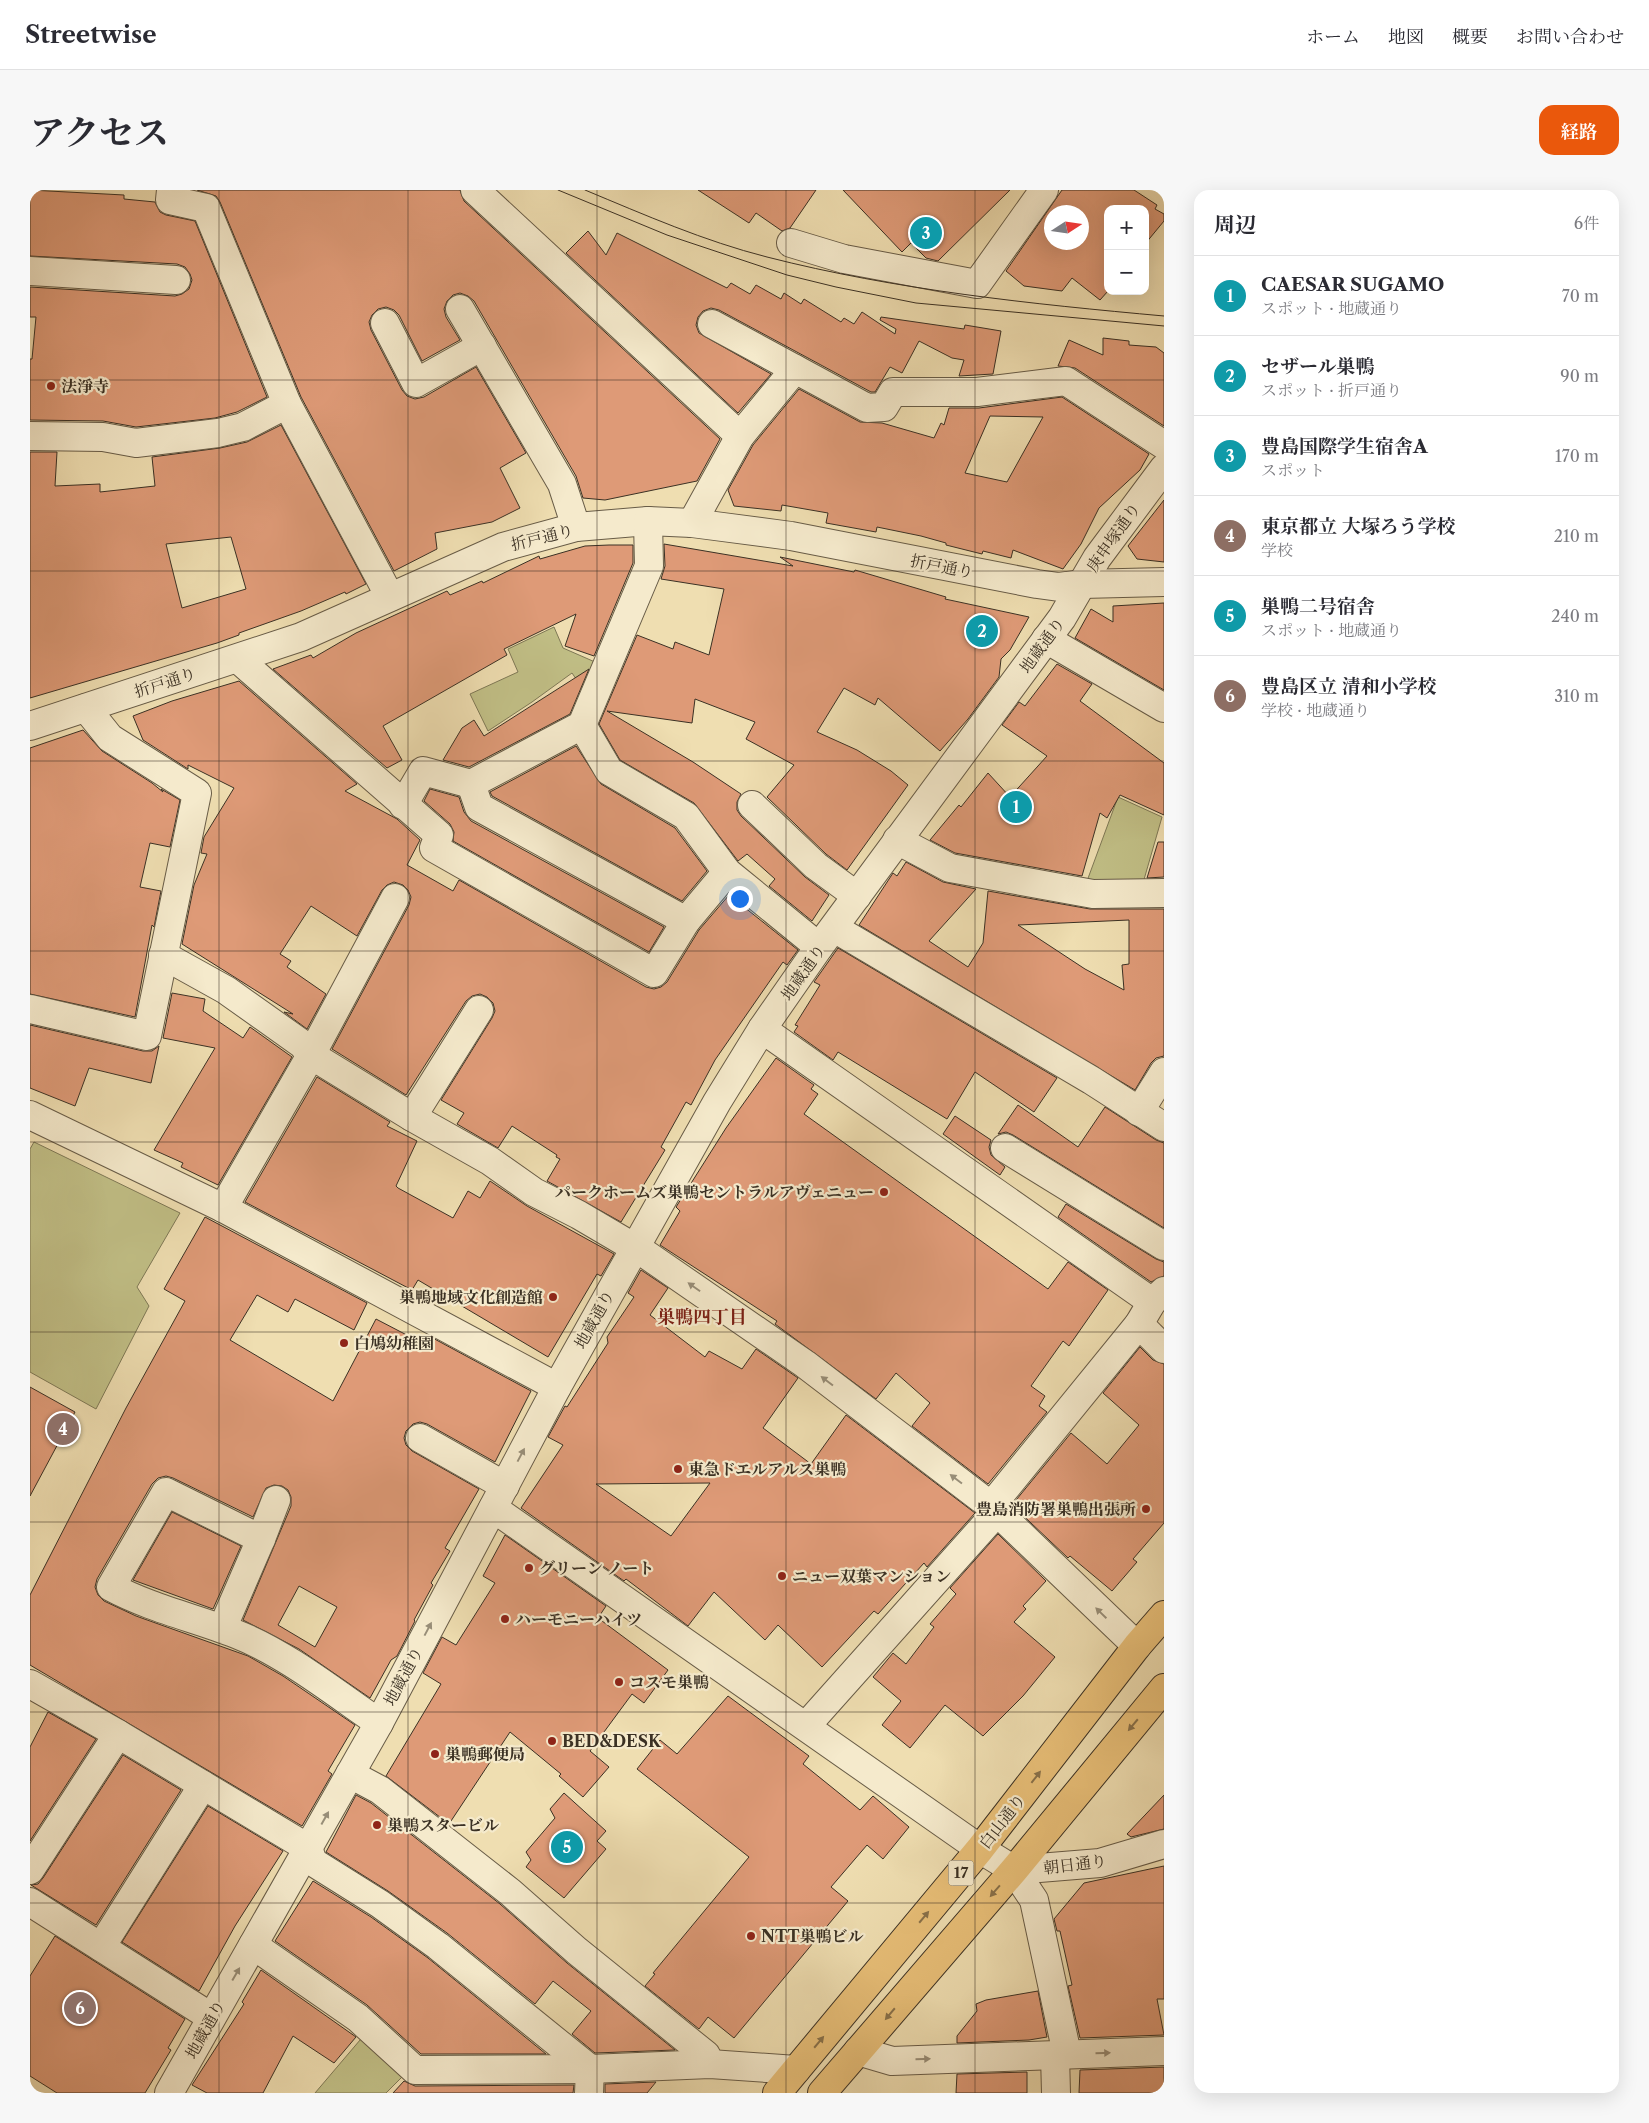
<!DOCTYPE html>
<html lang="ja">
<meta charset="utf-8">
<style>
body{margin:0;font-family:"Libre Caslon Text","Noto Serif JP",serif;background:#f7f7f7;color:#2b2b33}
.controls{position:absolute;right:15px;top:15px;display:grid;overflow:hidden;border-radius:10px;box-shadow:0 5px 20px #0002}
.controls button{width:45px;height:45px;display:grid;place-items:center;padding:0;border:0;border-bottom:1px solid #e1e1e2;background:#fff;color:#2b2b33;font:25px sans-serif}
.compass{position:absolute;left:1014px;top:15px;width:45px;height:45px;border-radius:50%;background:#fff;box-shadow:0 5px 20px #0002;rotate:78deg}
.you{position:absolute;left:709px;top:708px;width:18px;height:18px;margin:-12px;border:4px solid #fff;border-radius:50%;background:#1a73e8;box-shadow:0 0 0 8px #1a73e833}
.badge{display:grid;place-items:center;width:32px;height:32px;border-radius:50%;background:#ea580c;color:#fff;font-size:16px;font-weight:700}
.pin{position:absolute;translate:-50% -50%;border:2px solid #fff;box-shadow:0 1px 5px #0006}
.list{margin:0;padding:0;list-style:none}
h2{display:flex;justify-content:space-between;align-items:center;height:65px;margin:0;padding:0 20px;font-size:21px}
h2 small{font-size:16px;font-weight:400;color:#7c7c81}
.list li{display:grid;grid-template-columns:32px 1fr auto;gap:15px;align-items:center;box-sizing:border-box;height:80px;padding:0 20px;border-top:1px solid #e1e1e2}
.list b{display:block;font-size:19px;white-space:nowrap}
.list p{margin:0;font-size:16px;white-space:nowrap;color:#7c7c81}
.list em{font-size:16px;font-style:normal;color:#7c7c81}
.map{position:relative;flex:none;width:1134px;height:1903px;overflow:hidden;border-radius:15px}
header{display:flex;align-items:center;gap:30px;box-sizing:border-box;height:70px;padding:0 25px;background:#fff;border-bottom:1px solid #e1e1e2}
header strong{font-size:24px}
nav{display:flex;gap:28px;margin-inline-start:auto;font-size:18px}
.intro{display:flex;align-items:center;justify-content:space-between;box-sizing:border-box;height:120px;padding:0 30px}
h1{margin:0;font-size:35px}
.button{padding:12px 22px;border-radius:15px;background:#ea580c;color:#fff;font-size:18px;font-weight:700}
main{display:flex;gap:30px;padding:0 30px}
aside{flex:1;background:#fff;border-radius:15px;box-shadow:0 5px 20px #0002}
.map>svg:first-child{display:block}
.green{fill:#c1bf86;stroke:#7e7855}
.building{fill:#de9a77;stroke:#3b3124;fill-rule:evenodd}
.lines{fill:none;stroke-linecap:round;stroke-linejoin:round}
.minor-casing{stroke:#685c47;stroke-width:30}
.highway-casing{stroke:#3b3124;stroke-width:30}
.minor{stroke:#f5eacc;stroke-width:28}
.highway{stroke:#e8bf78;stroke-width:28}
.tram{stroke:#3b3124;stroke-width:1}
.oneway{fill:#988e78}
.oneway2{fill:#89714a}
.grid{fill:none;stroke:#3b3124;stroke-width:1;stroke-opacity:0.55}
.poi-dot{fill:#8f2418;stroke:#f5eacc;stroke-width:2}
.labels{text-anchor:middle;stroke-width:4.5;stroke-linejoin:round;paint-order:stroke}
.shield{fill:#f5eacc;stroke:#736856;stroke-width:1}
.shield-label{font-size:15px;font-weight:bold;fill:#3b3124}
.poi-label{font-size:16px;font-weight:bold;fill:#3b3124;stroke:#f5eacc;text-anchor:start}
.street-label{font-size:16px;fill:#3b3124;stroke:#f5eacc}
.neighbourhood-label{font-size:18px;font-weight:bold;fill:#7a1f14;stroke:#f5eacc}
</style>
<header>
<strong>Streetwise</strong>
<nav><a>ホーム</a><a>地図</a><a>概要</a><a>お問い合わせ</a></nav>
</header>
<div class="intro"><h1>アクセス</h1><a class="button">経路</a></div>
<main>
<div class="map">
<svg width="1134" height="1903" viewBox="0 0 1134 1903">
<rect width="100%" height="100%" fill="#efdeb1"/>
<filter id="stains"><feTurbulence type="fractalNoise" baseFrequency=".004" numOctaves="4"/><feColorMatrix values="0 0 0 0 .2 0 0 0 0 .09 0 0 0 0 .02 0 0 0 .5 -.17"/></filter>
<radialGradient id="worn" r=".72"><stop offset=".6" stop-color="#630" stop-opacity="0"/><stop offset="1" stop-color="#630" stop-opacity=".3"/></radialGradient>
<g class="green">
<path d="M524,437L533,458L565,472L555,502L542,483L502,512L458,541L440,504L488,482L478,459Z"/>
<path d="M1088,607L1132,627L1113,693L1057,691Z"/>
<path d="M4,952L150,1023L107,1097L119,1116L66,1219L0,1182V959Z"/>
<path d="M336,1843L377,1882L356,1903H285Z"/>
</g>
<g class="building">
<path d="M0,0L94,5V9L125,12L130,22L136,25L165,31L237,207L207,222L185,228L106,237L73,231L0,230V169H2L6,127H0V97L145,106L152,104L159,99L162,90L160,84L155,77L147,74L0,66Z"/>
<path d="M167,0H430L434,11L690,249L667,291L575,310L553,308L546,286L444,111L438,106L430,103L423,105L417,111L414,119L416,127L430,150L392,171L369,125L364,120L356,117L348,119L342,125L339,132L341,140L372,200L377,206L385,209L394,207L446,177L496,263L470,278L490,318L462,332L405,343L407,359L364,381L271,207L190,12L186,6Z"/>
<path d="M668,0H786L760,38L752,41L726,23L719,33Z"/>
<path d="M813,0H980L908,71L896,68L881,53L872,62Z"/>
<path d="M1032,0H1104L1127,15L1125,19L1134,24V31L1115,54V19H1078V101L1070,110L1042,88L1032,101L994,96L976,81ZM1022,22H1052V52H1022Z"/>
<path d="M558,41L576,65L587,43L697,98L701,93L720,104L726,95L751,109L754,103L771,114L774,109L811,132L814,128L824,134L832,122L865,144L866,139L850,130L851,127L934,139L935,135L971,141L963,184L929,186L934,170L922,168L889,151L872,183L860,177L845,202H841L689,120L681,118L673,121L668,127L666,135L669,143L741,184L708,223L536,63Z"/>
<path d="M1073,148L1099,151V155L1126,157L1134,163V236L1045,178L1028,176L1039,150L1073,165Z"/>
<path d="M769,199L830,232L852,233L904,248L911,233L914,235L919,218H949L1032,207L1119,264L1110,280L1069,318L1051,354L1033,379L983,360L981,368L953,361L952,364L916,355V353L891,346L847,337L846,342L796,333L798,323L752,315L751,321L704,316L698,300L723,255ZM960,226L1013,227L977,292L935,283Z"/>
<path d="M251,235L336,394L316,404L315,402L271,421L209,443V445L187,453L0,508V262H27L25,296L70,294V302L125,296L122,267L190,258L217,252ZM201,347L216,399L152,418L136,354Z"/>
<path d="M1134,310V372L1107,369L1098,356Z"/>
<path d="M634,354L763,376L750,367L824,382L825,380L916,407L915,409L999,427L980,460L971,469L969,487L938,529L910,561L848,508L845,515L814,498L787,542L827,560L861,581L878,595L817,680L796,664L737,607L764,575L716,549L725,532L665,509L662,533L577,521L663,572L711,604L707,612V620L711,626L775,687L799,705L782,731L739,696L745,689L717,664L708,671L664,613L590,570L569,534L607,445L643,459L645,452L679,465L694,399L631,389L635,376Z"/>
<path d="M579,355H603V373L564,466L535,456L546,424L474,459L477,465L353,536L372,570L357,578L243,479L281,465L283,468L326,443L417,401L420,405L452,391L453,393L509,366L510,369L555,356Z"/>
<path d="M1134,413V500L1045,448L1061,419L1083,432V416Z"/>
<path d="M1027,474L1062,494L1050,511L1134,573V625L1090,605L1077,628L1070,623L1052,686L925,663L900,650L929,615L931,617L958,583L980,607L1017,566L972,535L989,512L995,516Z"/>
<path d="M559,479L540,524L439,577L413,570L432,538L444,530L454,546Z"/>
<path d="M209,491L327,594L315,601L367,629L390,650L377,675L423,701L429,690L616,797L624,799L631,797L637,792L669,740L699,705L768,760L757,775L753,772L685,870L661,915L656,912L631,957L635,960L591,1032L517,991L530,969L526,967L527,965L482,936L468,958L427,934L434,923L411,910L462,828L465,821L463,813L457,807L450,804L442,806L436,811L376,905L302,859L379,715L381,707L378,700L373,695L364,692L357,695L352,700L327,746L281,716L250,764L261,771L257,777L296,804L277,839L254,822L263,824L152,754L164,695L177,664L171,663L174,647L204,598L158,575V579L113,550L103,526L142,511Z"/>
<path d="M53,540L72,561L122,593L133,602L131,599L150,610L140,657L120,653L110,697L131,701L124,737L122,735L105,827L0,804V558Z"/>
<path d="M546,556L571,594L645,638L677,681L652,711L462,606L460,602Z"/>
<path d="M400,599L429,607L434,622L441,631L634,737L619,762L423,651L424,642L420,634L394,611Z"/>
<path d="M1128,652H1134V687L1117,688Z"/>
<path d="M876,672L913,692L946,699L899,751L938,777L953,753L958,701L1060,719H1134V866L1126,868L1121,873L1105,900L829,735L863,683L867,686ZM1099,730V774L1092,775L1094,800L1055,779L988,735Z"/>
<path d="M808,758L1027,888L1004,922L945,882L917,929L808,862L803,870L764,842L768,836L765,835L790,795L784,792Z"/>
<path d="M142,803L175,809L173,821L213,848L220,837L262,867L188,995L151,977L153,973L124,960L185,858L133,848Z"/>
<path d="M0,835L113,861H122L129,856L121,893L59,878L45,916L0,898Z"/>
<path d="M746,868L784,895L781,899L788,904L774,924L1018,1099L1038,1072L1078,1100L1039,1156L1033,1151L1001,1196L1015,1206L1009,1216L1017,1222L958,1294L882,1236L900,1213L866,1183L846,1209L745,1134L747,1131L630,1055L650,1021L646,1017L696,938Z"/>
<path d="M287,887L360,932L357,936L387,951L366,996L368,998L423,1028L438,1001L450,1008L460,991L497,1016L584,1064L571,1086L567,1084L518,1167L388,1090L382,1100L215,1012Z"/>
<path d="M988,915L1048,957L1075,917L1126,950L1134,953V1038L983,945L976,942L968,944Z"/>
<path d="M925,926L961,950L959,957L961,965L975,977L970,985L913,944Z"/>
<path d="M1036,1014L1126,1069L1134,1072V1086L1121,1092L1028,1027Z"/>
<path d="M175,1027L337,1113L324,1140L265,1109L258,1122L227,1105L200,1150L303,1211L346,1129L394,1154L399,1146L501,1201L465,1272L397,1234L390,1232L383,1234L376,1241L374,1248L376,1255L382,1261L449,1299L415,1358L420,1361L401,1393L403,1395L384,1430L385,1431L367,1466L361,1470L340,1508L269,1459L213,1430L261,1316V1307L258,1300L252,1296L244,1295L236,1298L223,1327L143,1288L136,1286L128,1288L122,1294L67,1389L65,1397L68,1405L74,1411L106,1426L218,1466L253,1486L325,1535L298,1581L302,1584L272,1636L0,1475V1405L96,1218L155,1111L134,1099ZM269,1396L307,1417L285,1457L248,1435Z"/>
<path d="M611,1080L638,1098L620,1125L675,1167L679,1161L712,1179L726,1159L768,1188L733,1238L781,1274L816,1225L945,1323L897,1377L894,1373L848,1424L844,1421L792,1477L748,1435L735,1450L684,1402L658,1436L596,1389L594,1391L491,1318L533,1255L518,1247L535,1216L537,1217L578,1153L577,1147L604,1107L598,1103ZM680,1293L641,1346L566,1294Z"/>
<path d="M1110,1157L1123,1170L1134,1174V1333L1103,1369L1107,1372L1082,1401L1040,1366L1038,1368L982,1315L1041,1243L1077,1274L1109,1235L1073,1203Z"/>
<path d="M0,1197L45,1222L0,1306Z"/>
<path d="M142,1322L211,1356L183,1419L103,1390Z"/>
<path d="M968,1344L1016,1391L993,1416L996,1419L984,1432L1025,1467L993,1506L953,1546L915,1515L880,1558L852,1535L871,1511L843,1487L863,1463L876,1474L904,1437L900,1434L926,1404L920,1398Z"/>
<path d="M475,1345L576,1416L568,1428L638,1480L614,1513L602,1504L560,1561L579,1577L553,1607L529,1586L531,1584L480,1542L419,1634L356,1586L411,1494L393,1483L412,1447L426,1455L465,1393L453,1386Z"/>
<path d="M698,1506L779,1566L773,1574L830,1620L843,1606L879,1637L853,1669L837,1655L801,1697L818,1711L704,1848L678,1827L669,1839L615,1796L625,1784L623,1783L719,1667L607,1579L630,1550L647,1564Z"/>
<path d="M18,1522L66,1549L0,1651V1557Z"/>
<path d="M93,1565L151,1600L66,1735L1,1695L8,1694L13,1688Z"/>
<path d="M534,1603L576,1641L567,1651L576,1659L534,1708L496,1677L501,1670L496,1662L525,1628L520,1619Z"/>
<path d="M326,1605L341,1613L470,1714L537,1773L645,1860L565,1863L542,1844L561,1821L523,1791L505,1814L417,1743L358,1701L296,1662Z"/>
<path d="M1134,1605V1639L1101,1647L1097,1644Z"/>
<path d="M178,1616L253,1661L205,1736L169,1801L92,1752Z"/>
<path d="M1134,1676V1809H1127L1134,1845L1050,1848L1038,1796L1042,1795L1030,1741H1027L1024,1729L1054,1693Z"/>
<path d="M283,1691L341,1727L398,1768L516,1864H391L337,1815L245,1751Z"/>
<path d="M25,1746L155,1829L138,1858L141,1860L115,1903H27L0,1886V1786Z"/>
<path d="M231,1780L326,1847L304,1873L263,1846L233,1903H177L162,1895L214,1814L212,1812Z"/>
<path d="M1008,1801L1017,1847L999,1850L927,1853V1846L947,1821L946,1814L956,1810Z"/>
<path d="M1134,1877V1903H1049L1050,1880Z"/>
<path d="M997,1882V1903H926L927,1884Z"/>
<path d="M374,1891L385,1896L544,1895L543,1903H363Z"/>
<path d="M626,1892L617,1903H575V1894Z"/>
</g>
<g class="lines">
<g class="minor-casing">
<g id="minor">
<path d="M141,0L140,10L176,18L257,214L360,407"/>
<path d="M445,0L710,246"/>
<path d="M761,53L814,69L947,94L1014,0"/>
<path d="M0,81L146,90"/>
<path d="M430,119L532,294L546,337"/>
<path d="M355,133L386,193L452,156"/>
<path d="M682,134L837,218L854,217L863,202H947L1036,191L1134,255"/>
<path d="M0,246L73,247L106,253L188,243L213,237L257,214"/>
<path d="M662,333L710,246L765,179"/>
<path d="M1016,449L1134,518"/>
<path d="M208,469L409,645L404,658L624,783L656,731L697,682"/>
<path d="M552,535L579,581L656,626L697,682L789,757"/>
<path d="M0,536L271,447L473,357L546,337L618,331L662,333L761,346L1007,394L1029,397L1052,394L1134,392"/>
<path d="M441,594L449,617L656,731"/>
<path d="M373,615L393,581L441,594L552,535L619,376L618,331"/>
<path d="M722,615L786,676L827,706"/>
<path d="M867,650L920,678L1063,704L1134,703"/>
<path d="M804,738L1061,890L1134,937"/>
<path d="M133,765L196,800L272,854L281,865L382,927L460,971L504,1002L549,1025L617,1065L775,1174L961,1316L1107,1456"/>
<path d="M0,819L117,846L167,603L80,548L56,518"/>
<path d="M732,839L1122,1112"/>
<path d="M1109,922L1134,882"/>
<path d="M0,925L193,1018L527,1197"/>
<path d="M382,927L449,820"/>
<path d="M975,958L1134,1056"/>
<path d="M193,1018L281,865L365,708"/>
<path d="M1109,1134L1134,1159"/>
<path d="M390,1248L475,1296"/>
<path d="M961,1316L1109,1134L1122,1112L1134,1101"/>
<path d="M463,1318L950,1659L984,1680L1004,1710L1037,1864"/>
<path d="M231,1349L246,1310"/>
<path d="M192,1439L231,1349L136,1302L81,1397C120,1418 165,1428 206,1444C255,1463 305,1503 349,1533"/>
<path d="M0,1494L88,1544L278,1658L283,1672L350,1714L408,1756L560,1879L559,1903"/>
<path d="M776,1536L967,1322"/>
<path d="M320,1584L350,1600L480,1702L547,1761L676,1865L680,1874"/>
<path d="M0,1680L88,1544"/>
<path d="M984,1680L1070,1673L1134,1654"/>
<path d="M0,1712L181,1827"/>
<path d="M223,1755L328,1828L385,1880L560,1879L680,1874L766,1880"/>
<path d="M71,1757L173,1595"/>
<path d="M828,1861L862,1871L1134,1861"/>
<path d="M1025,1865L1026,1903"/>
<path d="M139,1903L349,1533L527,1197L687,912L732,839L789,757L1032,428L1067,368L1134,278"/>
</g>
</g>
<g class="highway-casing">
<g id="highway">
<path d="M747,1903L950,1659L1107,1456L1134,1425"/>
<path d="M792,1903L984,1680L1134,1498"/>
</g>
</g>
<use href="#minor" class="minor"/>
<use href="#highway" class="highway"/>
<g class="tram">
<path d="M528,0L637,45L757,85L806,97L886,113L1134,136"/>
<path d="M555,0C615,25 674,51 737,67C866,100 1001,114 1134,126"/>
</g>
</g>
<defs><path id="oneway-solid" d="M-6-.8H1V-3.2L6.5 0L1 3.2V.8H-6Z" transform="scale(1.25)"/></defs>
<g class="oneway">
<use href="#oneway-solid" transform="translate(664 1097) rotate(-145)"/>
<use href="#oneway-solid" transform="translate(797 1191) rotate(-143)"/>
<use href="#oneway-solid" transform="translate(491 1265) rotate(-62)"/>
<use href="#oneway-solid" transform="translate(926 1289) rotate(-143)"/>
<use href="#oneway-solid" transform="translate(1071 1423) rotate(-136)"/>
<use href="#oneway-solid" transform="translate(398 1439) rotate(-62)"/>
<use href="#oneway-solid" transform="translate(295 1628) rotate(-61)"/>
<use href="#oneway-solid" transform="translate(206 1784) rotate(-60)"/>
<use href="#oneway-solid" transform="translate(1073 1863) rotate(-2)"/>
<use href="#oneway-solid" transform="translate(893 1869) rotate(-2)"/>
</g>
<g class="oneway2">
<use href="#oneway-solid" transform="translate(1103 1535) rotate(130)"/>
<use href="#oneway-solid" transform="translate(1006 1587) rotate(-52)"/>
<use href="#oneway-solid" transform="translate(965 1701) rotate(131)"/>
<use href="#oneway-solid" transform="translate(894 1727) rotate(-50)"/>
<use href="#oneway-solid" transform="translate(860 1824) rotate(130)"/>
<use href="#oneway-solid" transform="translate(789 1852) rotate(-50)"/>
</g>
<path class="grid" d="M189,0V1903M378,0V1903M567,0V1903M756,0V1903M945,0V1903M0,190H1134M0,381H1134M0,571H1134M0,761H1134M0,952H1134M0,1142H1134M0,1332H1134M0,1522H1134M0,1713H1134"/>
<g class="poi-dot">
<circle cx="21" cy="196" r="5"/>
<circle cx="854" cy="1002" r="5"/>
<circle cx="523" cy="1107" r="5"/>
<circle cx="314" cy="1153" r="5"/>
<circle cx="648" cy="1279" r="5"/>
<circle cx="1116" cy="1319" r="5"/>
<circle cx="499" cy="1378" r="5"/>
<circle cx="752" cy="1386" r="5"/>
<circle cx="475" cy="1429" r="5"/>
<circle cx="589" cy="1492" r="5"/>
<circle cx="522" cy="1551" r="5"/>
<circle cx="405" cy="1564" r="5"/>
<circle cx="347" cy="1635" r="5"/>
<circle cx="721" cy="1746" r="5"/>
</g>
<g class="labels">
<rect class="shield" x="918.5" y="1670.5" width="25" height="25" rx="4"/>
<g class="shield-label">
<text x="931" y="1688">17</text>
</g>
<g class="poi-label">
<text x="31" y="202">法淨寺</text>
<text x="844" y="1008" text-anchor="end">パークホームズ巣鴨セントラルアヴェニュー</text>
<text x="513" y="1113" text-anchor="end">巣鴨地域文化創造館</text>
<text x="324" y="1159">白鳩幼稚園</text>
<text x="658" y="1285">東急ドエルアルス巣鴨</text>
<text x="1106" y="1325" text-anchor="end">豊島消防署巣鴨出張所</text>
<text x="509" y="1384">グリーン ノート</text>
<text x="762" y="1392">ニュー双葉マンション</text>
<text x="485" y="1435">ハーモニーハイツ</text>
<text x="599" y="1498">コスモ巣鴨</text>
<text x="532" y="1557">BED&amp;DESK</text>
<text x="415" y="1570">巣鴨郵便局</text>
<text x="357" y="1641">巣鴨スタービル</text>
<text x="731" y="1752">NTT巣鴨ビル</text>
</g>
<g class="street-label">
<text transform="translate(512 347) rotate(-14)" y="6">折戸通り</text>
<text transform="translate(1083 347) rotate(-55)" y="6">庚申塚通り</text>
<text transform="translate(912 376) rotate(11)" y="6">折戸通り</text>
<text transform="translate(1012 455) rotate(-54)" y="6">地蔵通り</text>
<text transform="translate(135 492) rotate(-18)" y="6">折戸通り</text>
<text transform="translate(773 782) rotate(-55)" y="6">地蔵通り</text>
<text transform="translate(564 1129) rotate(-61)" y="6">地蔵通り</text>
<text transform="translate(373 1486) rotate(-62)" y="6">地蔵通り</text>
<text transform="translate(972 1631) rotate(-52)" y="6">白山通り</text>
<text transform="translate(1045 1674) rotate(-7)" y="6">朝日通り</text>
<text transform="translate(175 1839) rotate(-61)" y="6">地蔵通り</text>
</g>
<g class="neighbourhood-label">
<text x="672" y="1133">巣鴨四丁目</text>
</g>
</g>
<rect width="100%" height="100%" filter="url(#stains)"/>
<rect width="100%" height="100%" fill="url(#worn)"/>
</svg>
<div class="controls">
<button>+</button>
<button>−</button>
</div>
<svg class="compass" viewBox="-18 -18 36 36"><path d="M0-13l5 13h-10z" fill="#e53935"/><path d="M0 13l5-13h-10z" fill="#7c7c81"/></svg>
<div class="you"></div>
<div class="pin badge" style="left:986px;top:617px;background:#0f9aa8">1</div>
<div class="pin badge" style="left:952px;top:441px;background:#0f9aa8">2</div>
<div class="pin badge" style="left:896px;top:43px;background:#0f9aa8">3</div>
<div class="pin badge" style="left:33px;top:1239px;background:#8d6e63">4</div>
<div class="pin badge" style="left:537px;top:1657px;background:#0f9aa8">5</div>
<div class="pin badge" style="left:50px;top:1818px;background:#8d6e63">6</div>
</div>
<aside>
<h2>周辺<small>6件</small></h2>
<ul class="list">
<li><span class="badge" style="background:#0f9aa8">1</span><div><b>CAESAR SUGAMO</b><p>スポット · 地蔵通り</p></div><em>70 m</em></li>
<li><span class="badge" style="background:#0f9aa8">2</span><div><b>セザール巣鴨</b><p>スポット · 折戸通り</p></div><em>90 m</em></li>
<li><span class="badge" style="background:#0f9aa8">3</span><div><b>豊島国際学生宿舎A</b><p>スポット</p></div><em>170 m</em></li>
<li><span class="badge" style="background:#8d6e63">4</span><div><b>東京都立 大塚ろう学校</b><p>学校</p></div><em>210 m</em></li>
<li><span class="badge" style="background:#0f9aa8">5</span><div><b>巣鴨二号宿舎</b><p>スポット · 地蔵通り</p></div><em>240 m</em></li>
<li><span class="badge" style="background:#8d6e63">6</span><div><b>豊島区立 清和小学校</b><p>学校 · 地蔵通り</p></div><em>310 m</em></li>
</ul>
</aside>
</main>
